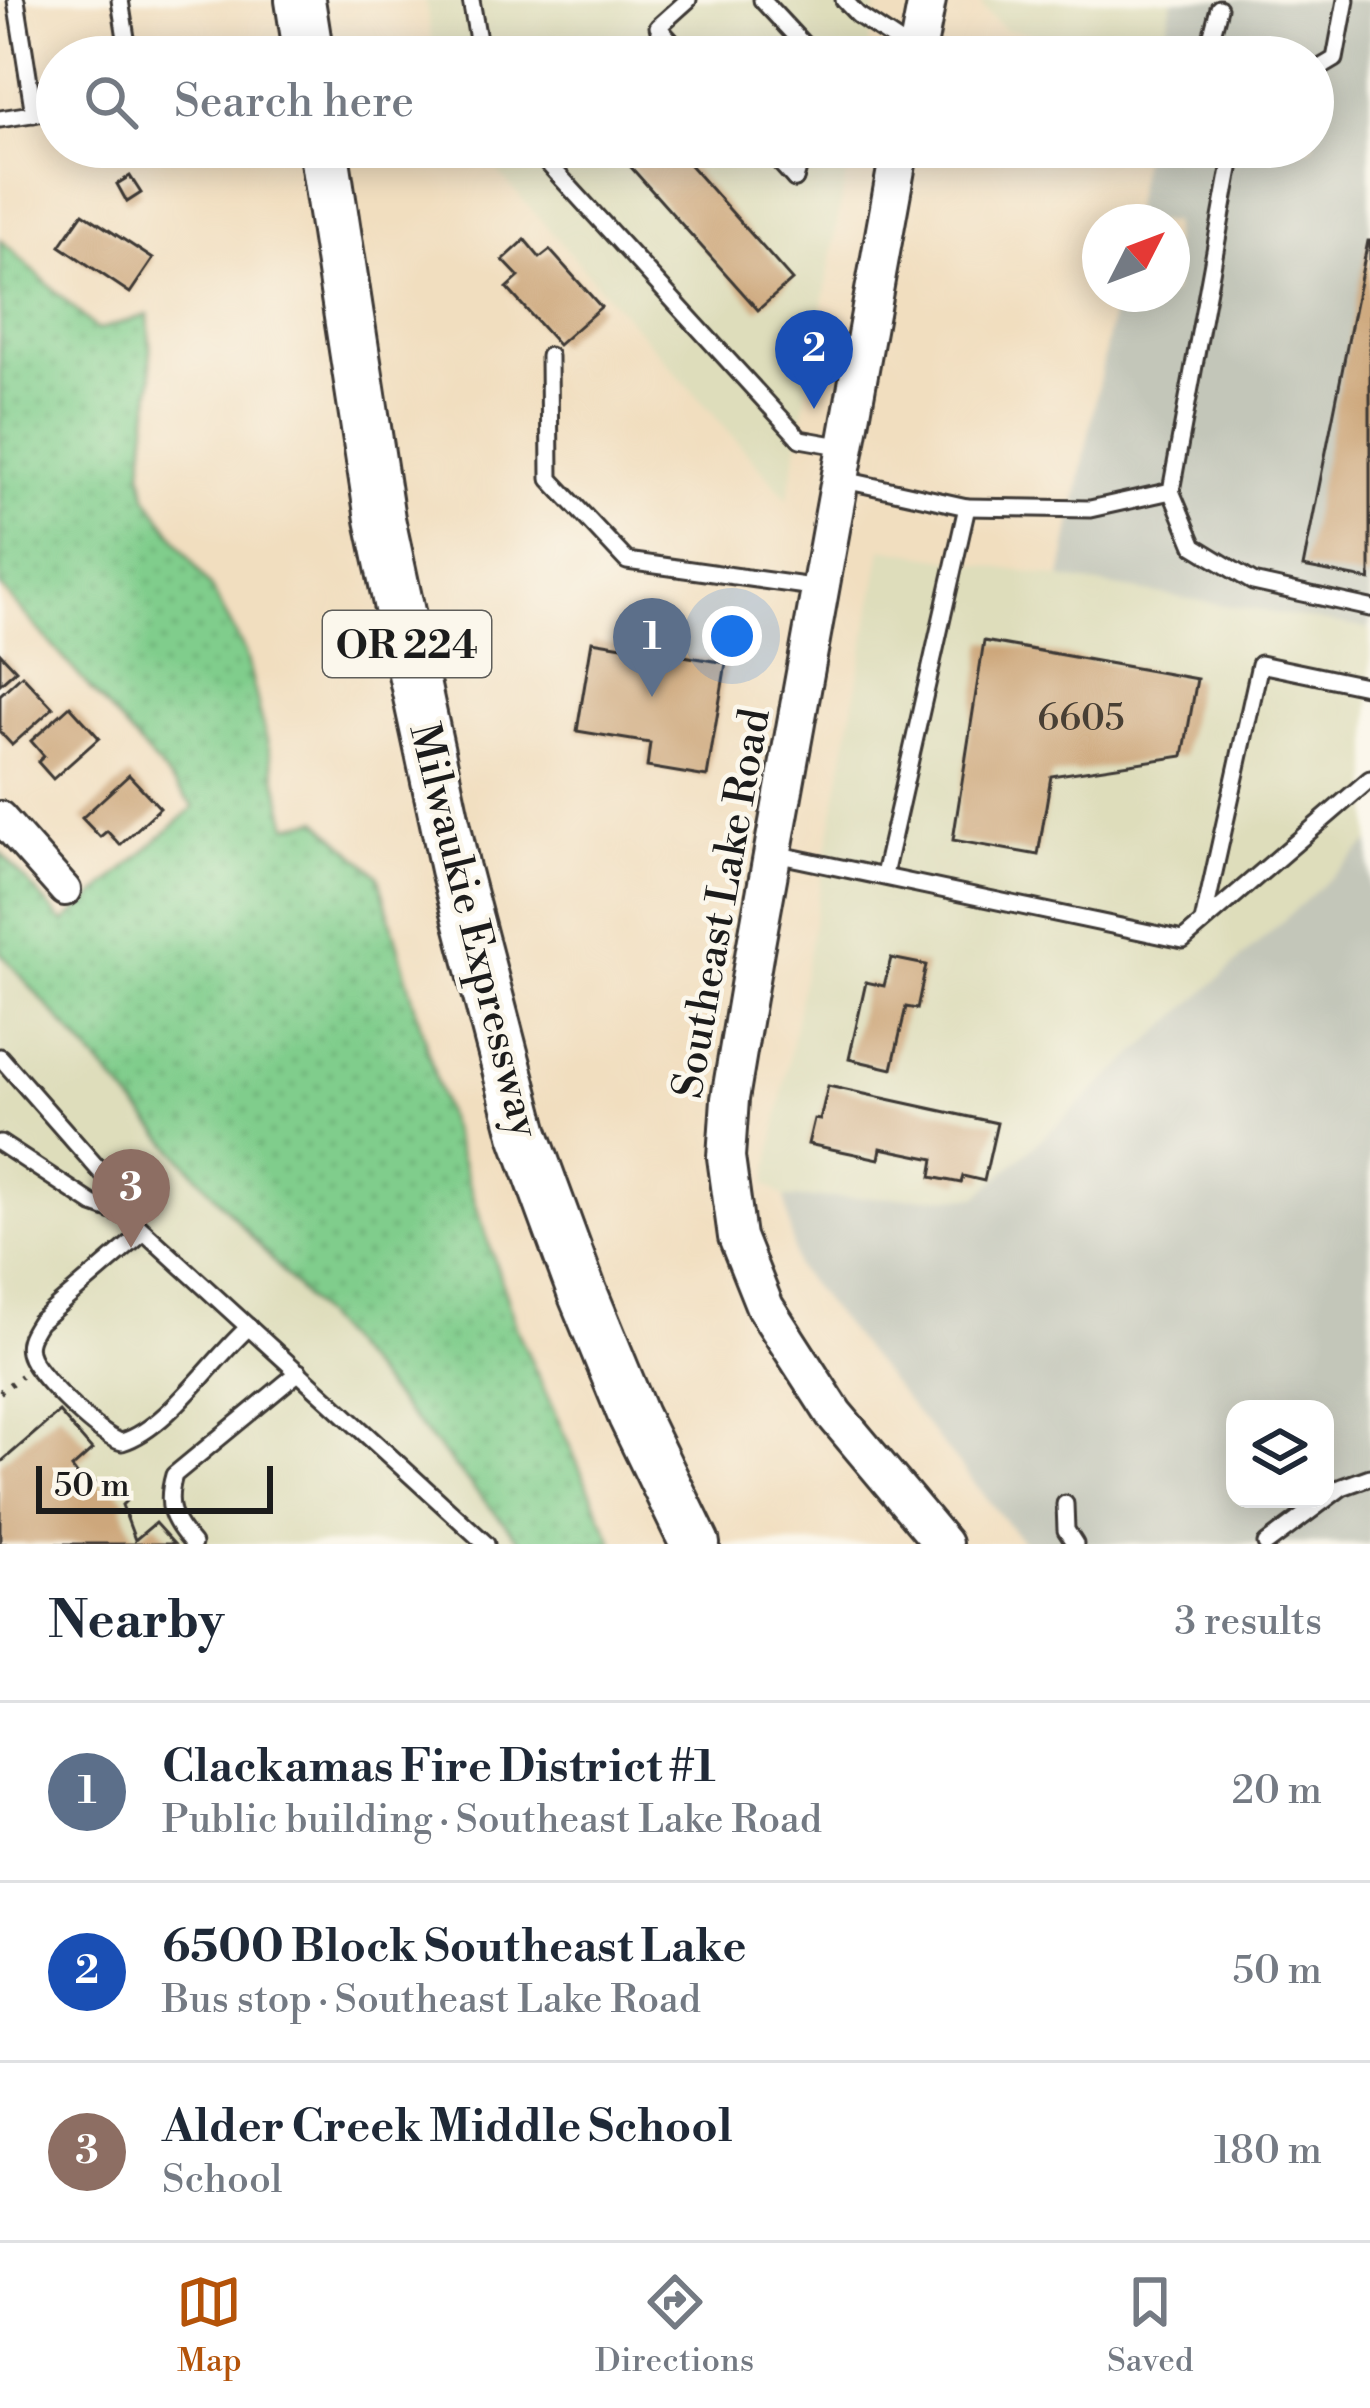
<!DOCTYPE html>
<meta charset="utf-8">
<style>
body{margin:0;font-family:"Libre Bodoni",serif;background:#f2f2f3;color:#1f2937}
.controls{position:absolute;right:36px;bottom:36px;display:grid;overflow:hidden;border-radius:24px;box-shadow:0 6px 30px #0003}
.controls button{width:108px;height:108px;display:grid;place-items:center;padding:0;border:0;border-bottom:3px solid #e0e1e3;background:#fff;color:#1f2937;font:60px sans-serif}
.compass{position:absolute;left:1082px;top:204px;width:108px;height:108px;border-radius:50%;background:#fff;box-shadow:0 6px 30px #0003;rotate:48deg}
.scale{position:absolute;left:36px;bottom:30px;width:237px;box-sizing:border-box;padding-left:12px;border:6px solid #1c1c1c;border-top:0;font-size:33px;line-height:42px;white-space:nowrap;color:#1c1c1c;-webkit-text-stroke:9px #fbf7ec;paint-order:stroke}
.you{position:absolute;left:732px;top:636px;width:42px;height:42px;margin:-30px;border:9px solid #fff;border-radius:50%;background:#1a73e8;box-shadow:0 0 0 18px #1a73e833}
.badge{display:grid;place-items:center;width:78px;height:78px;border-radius:50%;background:#b45309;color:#fff;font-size:39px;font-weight:700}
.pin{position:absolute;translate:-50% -99px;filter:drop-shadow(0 3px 6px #0008)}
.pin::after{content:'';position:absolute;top:63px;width:42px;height:36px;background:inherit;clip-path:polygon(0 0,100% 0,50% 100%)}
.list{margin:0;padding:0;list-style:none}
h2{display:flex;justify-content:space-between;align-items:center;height:156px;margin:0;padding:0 48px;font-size:51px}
h2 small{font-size:39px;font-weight:400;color:#747a83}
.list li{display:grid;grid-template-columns:78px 1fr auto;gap:36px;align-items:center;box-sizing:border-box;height:180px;padding:0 48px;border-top:3px solid #e0e1e3}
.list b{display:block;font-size:45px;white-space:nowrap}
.list p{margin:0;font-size:39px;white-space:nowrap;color:#747a83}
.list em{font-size:39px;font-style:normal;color:#747a83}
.icon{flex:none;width:66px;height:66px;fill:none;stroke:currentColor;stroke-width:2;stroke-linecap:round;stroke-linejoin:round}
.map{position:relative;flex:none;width:1370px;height:1544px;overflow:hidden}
.search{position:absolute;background:#fff;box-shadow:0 6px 30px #0003;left:36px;right:36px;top:36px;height:132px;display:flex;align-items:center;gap:30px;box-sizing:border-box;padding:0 42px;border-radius:66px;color:#747a83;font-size:45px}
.sheet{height:696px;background:#fff}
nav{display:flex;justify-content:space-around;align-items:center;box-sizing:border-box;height:168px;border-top:3px solid #e0e1e3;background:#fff;font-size:33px;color:#747a83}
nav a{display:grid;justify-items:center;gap:6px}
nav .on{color:#b45309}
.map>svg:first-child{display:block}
.built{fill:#deddbb}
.industrial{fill:#c3c6b9;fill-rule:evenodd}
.grass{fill:url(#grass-dots);stroke:#4e7454;stroke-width:3}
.building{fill:#cda77b}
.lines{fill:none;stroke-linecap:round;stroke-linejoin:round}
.service-casing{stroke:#3c3934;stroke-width:21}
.minor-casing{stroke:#3c3934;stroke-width:36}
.tertiary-casing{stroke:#3c3934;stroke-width:42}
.trunk-casing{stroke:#3c3934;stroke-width:54}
.path{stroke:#3c3934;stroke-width:6;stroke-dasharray:3 9;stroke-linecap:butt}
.service{stroke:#fff;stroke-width:15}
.minor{stroke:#fff;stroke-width:30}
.tertiary{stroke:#fff;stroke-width:36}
.trunk{stroke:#fff;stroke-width:48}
.labels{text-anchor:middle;stroke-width:9;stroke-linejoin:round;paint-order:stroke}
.number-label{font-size:36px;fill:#483f34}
.shield{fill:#fbf7ec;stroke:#5f5e5a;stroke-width:3}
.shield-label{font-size:39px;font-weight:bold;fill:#1c1c1c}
.street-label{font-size:42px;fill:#1c1c1c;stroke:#fbf7ec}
</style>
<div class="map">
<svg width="1370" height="1544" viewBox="0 0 1370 1544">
<defs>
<pattern id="grass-dots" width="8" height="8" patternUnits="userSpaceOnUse" patternTransform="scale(3)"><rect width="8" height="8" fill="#80cd8c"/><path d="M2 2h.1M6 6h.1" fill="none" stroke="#6eaf78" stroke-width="1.8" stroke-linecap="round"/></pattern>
</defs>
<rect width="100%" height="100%" fill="#fbf7ec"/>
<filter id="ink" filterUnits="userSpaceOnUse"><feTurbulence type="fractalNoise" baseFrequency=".00833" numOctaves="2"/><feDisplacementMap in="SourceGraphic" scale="24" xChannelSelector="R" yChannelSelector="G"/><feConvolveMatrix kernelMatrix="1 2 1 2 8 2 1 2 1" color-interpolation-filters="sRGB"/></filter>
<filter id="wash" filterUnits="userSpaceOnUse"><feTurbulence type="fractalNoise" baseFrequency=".004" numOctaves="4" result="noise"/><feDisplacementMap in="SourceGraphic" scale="48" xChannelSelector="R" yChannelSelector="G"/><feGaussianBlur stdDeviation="2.7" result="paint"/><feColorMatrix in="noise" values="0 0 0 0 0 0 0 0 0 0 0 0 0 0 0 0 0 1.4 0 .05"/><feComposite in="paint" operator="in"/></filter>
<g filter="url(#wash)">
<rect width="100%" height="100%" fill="#f1debf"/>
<g class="built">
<path d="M425,0H877L867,57H434Z"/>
<path d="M983,0H1172L1162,57L1004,29L982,7Z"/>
<path d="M476,147H851L788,499Z"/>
<path d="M882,548L1370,629V842L977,1197L785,1198L766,1184Z"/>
<path d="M0,952L523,1544H0Z"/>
</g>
<g class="industrial">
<path d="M1172,0H1370V629L1061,578L1116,294H1172V222H1130L1144,147H1313V57H1162Z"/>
<path d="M1370,842V1544H1024L796,1267L785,1198L977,1197ZM1235,1409H1325V1499H1235Z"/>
</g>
<path class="grass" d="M0,239L97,330L148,315L152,380L142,470L146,496L213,591L245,652L288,826L318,820L378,875L443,1105L518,1332L614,1544H523L0,952V852L64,923L194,807L0,586Z"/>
<g id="blocks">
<g class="building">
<path d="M613,147H674L792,280L758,310Z"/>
<path d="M130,176L141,193L127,202L117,184Z"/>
<path d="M83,213L153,259L130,293L60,246Z"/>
<path d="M525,240L540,258L550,250L601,307L558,345L507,288L519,277L503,260Z"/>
<path d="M1368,241H1370V580L1303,567Z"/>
<path d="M592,641L726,663L707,777L647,767L650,743L577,731Z"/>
<path d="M984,641L1197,679L1183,756L1051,776L1038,855L953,840Z"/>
<path d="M0,653L16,670L0,684Z"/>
<path d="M22,675L53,708L12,745L0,732V695Z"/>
<path d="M70,706L99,738L53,779L38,762L44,756L31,741Z"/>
<path d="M129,775L160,808L120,845L107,831L100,837L82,818Z"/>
<path d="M891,958L926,965L917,1009L906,1007L892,1069L849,1059L866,982L884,986Z"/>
<path d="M828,1086L997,1123L984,1181L963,1176L961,1183L931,1177L934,1159L881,1148L879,1159L808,1144L814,1119L820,1120Z"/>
<path d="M59,1412L92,1450L72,1468L78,1476L106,1487L111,1483L126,1501L122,1505L135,1540L155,1523L174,1544H0V1463Z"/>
</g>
</g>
</g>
<g filter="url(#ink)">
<use href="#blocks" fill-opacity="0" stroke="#3c3934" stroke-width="3"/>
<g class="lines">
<g class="service-casing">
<g id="service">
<path d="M16,0L34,114"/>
<path d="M120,0L129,57"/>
<path d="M471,0L481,57"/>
<path d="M762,0L815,57"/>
<path d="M844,0L858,15L914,52"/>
<path d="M685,57L658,27L688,0"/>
<path d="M1206,57L1219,8"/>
<path d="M1313,72L1335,59L1346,0"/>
<path d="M0,119L57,110"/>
<path d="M533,147L800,439L845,447"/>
<path d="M766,147L795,179"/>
<path d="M795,179L804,147"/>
<path d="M549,356L550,479L627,561L820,588"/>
<path d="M840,479L967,507L884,875"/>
<path d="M1171,491L1194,546L1253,582L1370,608"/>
<path d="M967,507L1090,509L1171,491L1234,147"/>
<path d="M775,854L1183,940L1370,779"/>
<path d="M1203,922L1260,664L1370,687"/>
<path d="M0,1057L108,1180L127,1216L486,1544"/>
<path d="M0,1143L93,1204L127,1216"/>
<path d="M144,1232L39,1322C32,1333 24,1344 31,1358C40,1378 101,1438 122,1442C168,1428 213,1358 249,1327"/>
<path d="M1065,1504L1066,1530L1075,1544"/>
<path d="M193,1544C172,1520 165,1506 174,1475L299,1372"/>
<path d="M1266,1544L1342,1487L1370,1477"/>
</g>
</g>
<g class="minor-casing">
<path id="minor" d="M0,817L65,890"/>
</g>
<g class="tertiary-casing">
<g id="tertiary">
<path d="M916,57L927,0"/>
<path d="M900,147L755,950L730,1099L726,1157L737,1237L765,1307L834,1414L943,1544"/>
</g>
</g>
<g class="trunk-casing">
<g id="trunk">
<path d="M300,0L309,57"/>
<path d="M323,147L380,519L455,869L524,1134L582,1292L633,1416L695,1544"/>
</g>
</g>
<path class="path" d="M0,1392L21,1376"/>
<use href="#service" class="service"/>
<use href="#minor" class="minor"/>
<use href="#tertiary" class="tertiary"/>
<use href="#trunk" class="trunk"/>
</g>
</g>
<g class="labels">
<g class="number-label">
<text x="1081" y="730">6605</text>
</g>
<rect class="shield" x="323" y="611" width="168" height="66" rx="9"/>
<g class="shield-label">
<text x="407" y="658">OR 224</text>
</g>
<g class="street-label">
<text transform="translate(720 903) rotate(-80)" y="15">Southeast Lake Road</text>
<text transform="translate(476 930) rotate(76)" y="15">Milwaukie Expressway</text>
</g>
</g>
</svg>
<div class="controls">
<button><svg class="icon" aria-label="layers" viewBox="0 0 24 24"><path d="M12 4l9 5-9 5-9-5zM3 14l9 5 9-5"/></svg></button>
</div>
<svg class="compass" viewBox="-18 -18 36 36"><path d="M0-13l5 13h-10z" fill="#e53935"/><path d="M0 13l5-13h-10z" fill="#747a83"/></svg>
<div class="scale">50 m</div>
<div class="you"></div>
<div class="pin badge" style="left:652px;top:697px;background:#5c6f8a">1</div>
<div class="pin badge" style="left:814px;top:409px;background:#1a4fb4">2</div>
<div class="pin badge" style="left:131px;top:1248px;background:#8d6e63">3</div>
<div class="search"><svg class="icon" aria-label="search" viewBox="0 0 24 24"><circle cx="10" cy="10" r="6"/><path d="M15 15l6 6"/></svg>Search here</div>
</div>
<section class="sheet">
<h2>Nearby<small>3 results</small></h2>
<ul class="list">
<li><span class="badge" style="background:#5c6f8a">1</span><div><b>Clackamas Fire District #1</b><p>Public building · Southeast Lake Road</p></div><em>20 m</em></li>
<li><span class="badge" style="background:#1a4fb4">2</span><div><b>6500 Block Southeast Lake</b><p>Bus stop · Southeast Lake Road</p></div><em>50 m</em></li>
<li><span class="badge" style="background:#8d6e63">3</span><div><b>Alder Creek Middle School</b><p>School</p></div><em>180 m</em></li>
</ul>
</section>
<nav>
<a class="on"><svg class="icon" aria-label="map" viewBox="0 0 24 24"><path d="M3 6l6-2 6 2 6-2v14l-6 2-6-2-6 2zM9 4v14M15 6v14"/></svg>Map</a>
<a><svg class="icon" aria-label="directions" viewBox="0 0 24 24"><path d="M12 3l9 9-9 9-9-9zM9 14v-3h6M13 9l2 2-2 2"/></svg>Directions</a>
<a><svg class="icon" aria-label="saved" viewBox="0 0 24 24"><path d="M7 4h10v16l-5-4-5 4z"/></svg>Saved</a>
</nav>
